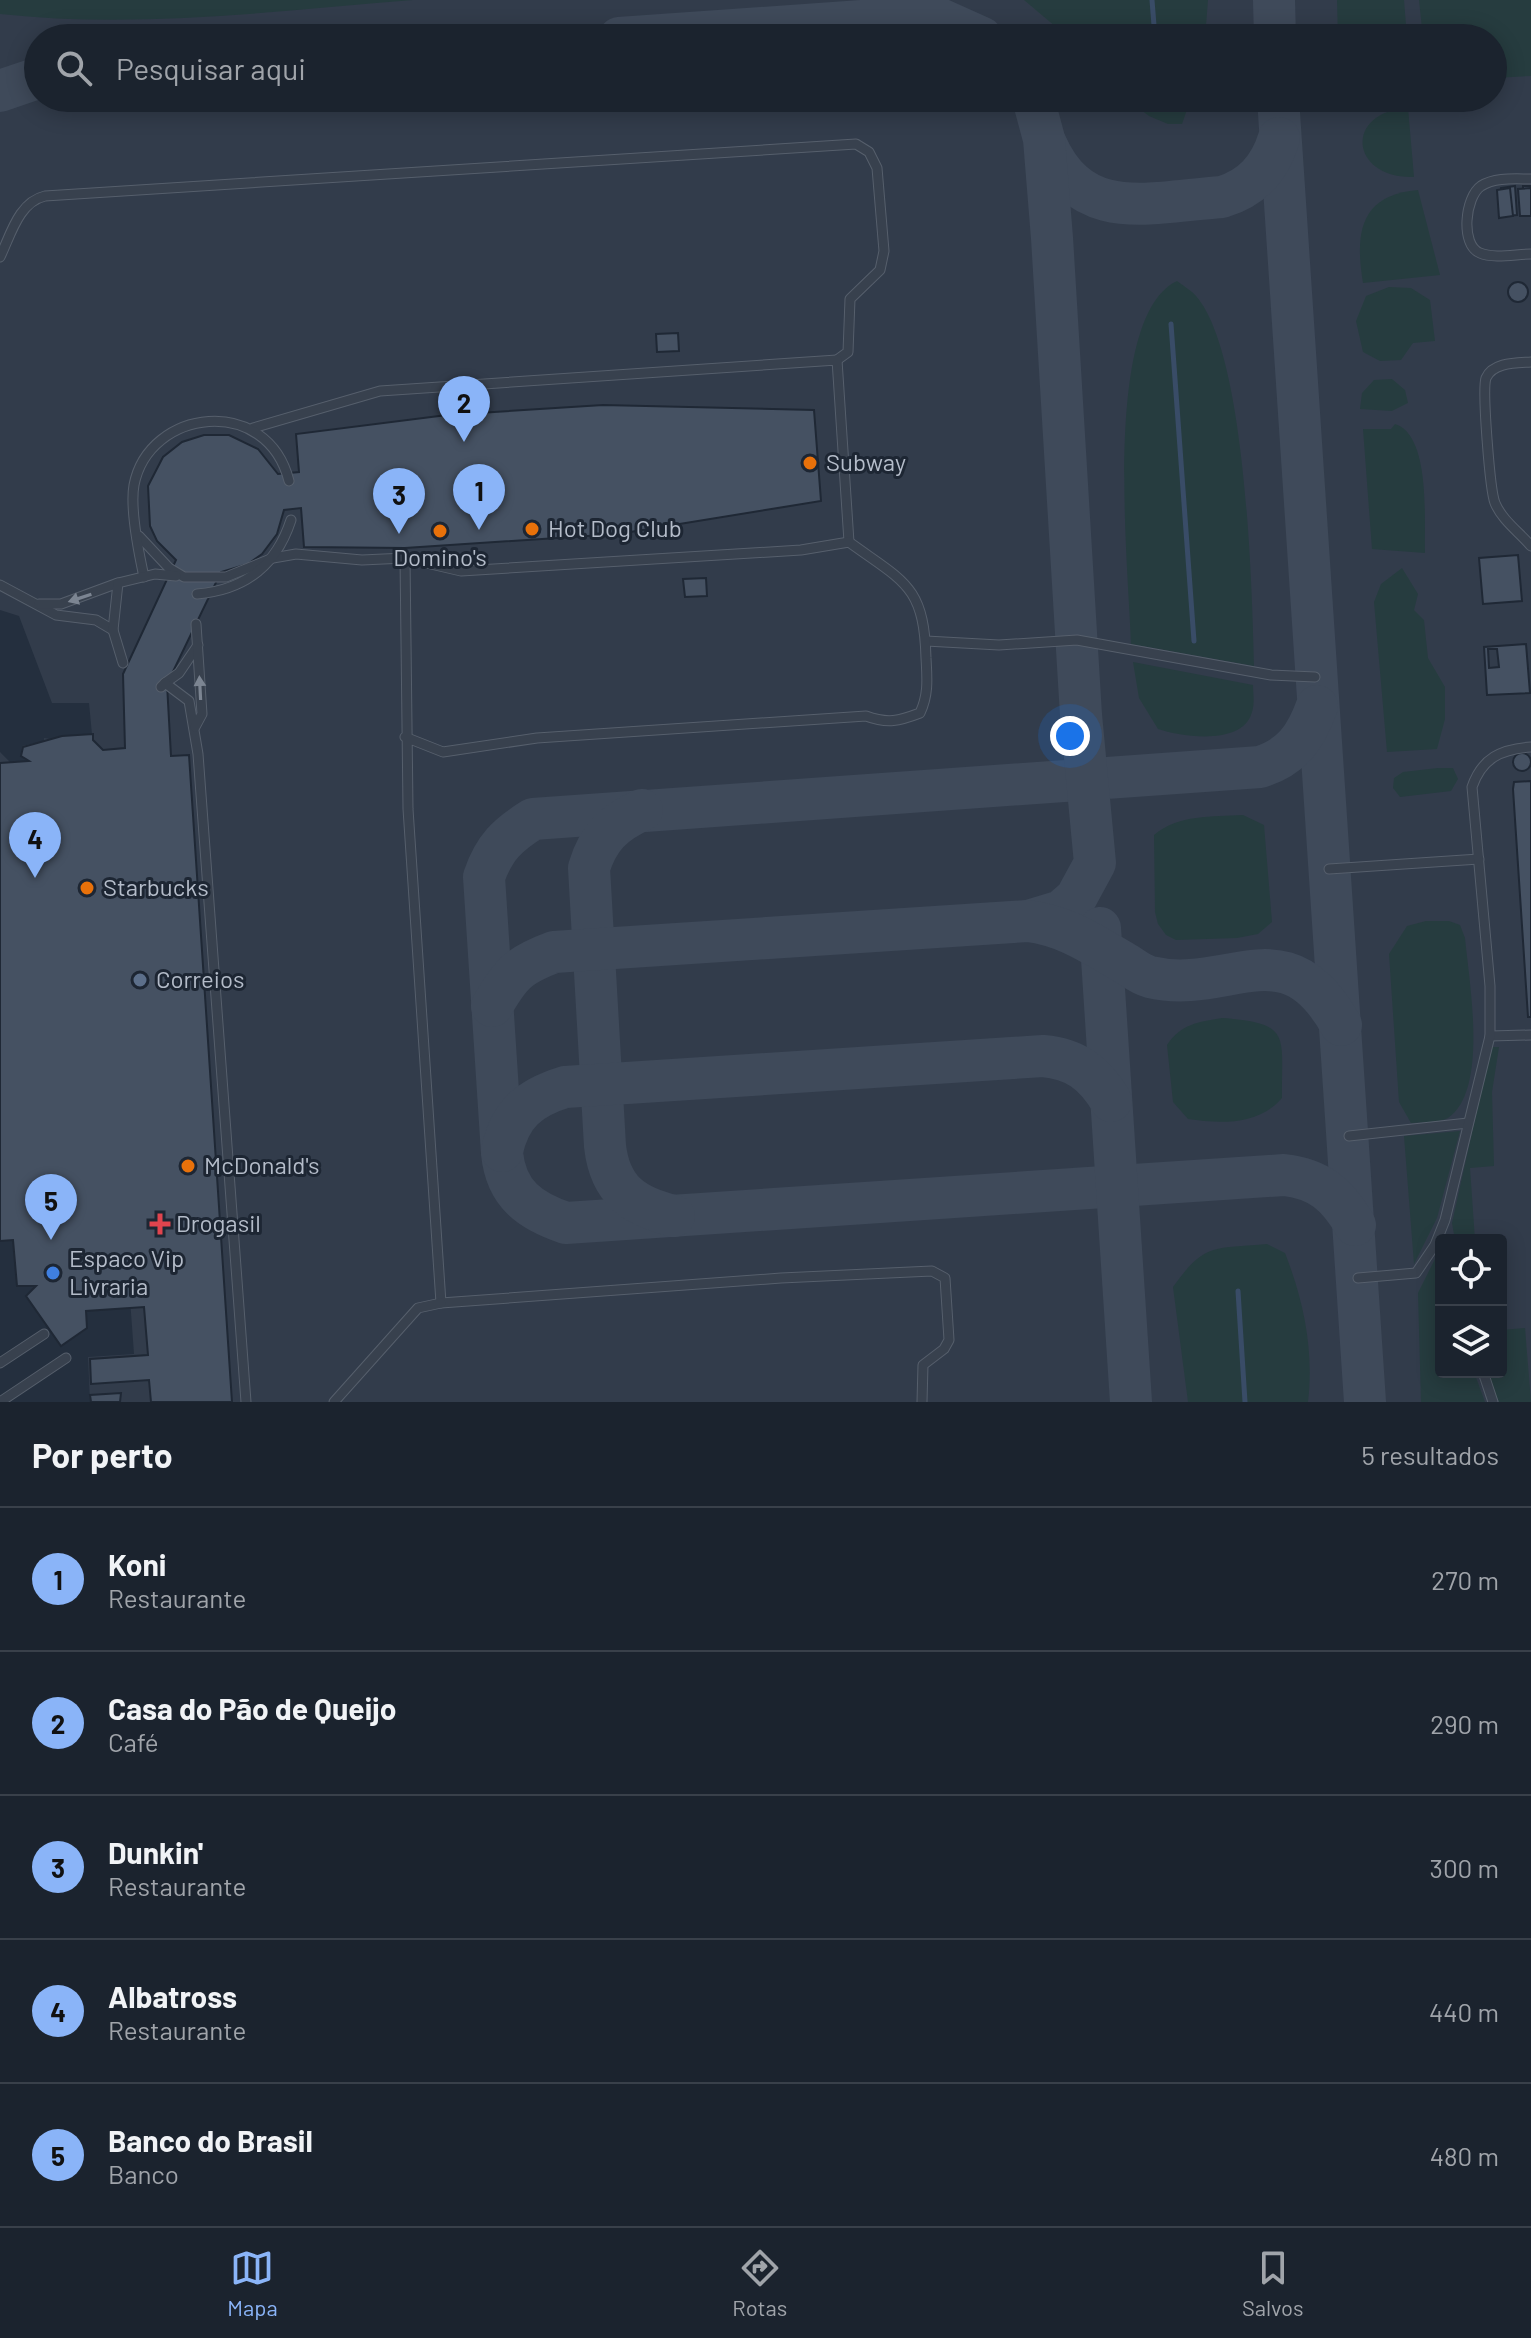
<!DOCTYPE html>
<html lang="pt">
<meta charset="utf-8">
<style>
body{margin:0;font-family:Barlow,sans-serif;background:#242b36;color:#f1f3f6}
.controls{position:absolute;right:24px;bottom:24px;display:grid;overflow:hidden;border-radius:8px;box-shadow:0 4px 20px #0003}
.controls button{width:72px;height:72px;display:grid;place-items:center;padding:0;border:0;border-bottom:2px solid #39404a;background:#1b232e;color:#f1f3f6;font:40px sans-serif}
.you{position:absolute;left:1070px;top:736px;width:28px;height:28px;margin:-20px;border:6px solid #fff;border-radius:50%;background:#1a73e8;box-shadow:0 0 0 12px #1a73e833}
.badge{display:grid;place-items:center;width:52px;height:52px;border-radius:50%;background:#8ab4f8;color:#111;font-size:26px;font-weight:700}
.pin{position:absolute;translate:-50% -66px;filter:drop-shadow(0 2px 4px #0008)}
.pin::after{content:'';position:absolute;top:42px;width:28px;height:24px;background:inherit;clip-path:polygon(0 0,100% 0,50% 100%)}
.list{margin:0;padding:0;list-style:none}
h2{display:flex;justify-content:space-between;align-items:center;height:104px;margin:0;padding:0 32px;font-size:34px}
h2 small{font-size:26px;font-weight:400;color:#a0a4aa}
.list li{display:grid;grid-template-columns:52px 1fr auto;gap:24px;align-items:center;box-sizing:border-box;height:144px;padding:0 32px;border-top:2px solid #39404a}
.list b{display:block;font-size:30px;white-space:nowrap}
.list p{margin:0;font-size:26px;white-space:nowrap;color:#a0a4aa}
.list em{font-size:26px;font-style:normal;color:#a0a4aa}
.icon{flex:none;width:44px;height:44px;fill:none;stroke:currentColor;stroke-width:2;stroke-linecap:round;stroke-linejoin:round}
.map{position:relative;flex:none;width:1531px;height:1402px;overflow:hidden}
.search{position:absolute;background:#1b232e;box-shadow:0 4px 20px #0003;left:24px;right:24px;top:24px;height:88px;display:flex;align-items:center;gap:20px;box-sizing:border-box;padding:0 28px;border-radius:44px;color:#a0a4aa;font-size:30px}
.sheet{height:824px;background:#1b232e}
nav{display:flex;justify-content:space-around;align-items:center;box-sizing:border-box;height:112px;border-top:2px solid #39404a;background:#1b232e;font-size:22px;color:#a0a4aa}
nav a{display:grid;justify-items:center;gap:4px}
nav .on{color:#8ab4f8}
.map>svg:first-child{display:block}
.airport{fill:#323c4b;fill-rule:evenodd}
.green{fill:#263c3f}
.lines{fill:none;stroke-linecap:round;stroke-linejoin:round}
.stream{stroke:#394c67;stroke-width:5}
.taxiway{stroke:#3f4a5a;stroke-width:42}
.building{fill:#455162;stroke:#1f2835;stroke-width:2;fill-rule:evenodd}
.lane-casing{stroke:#565f6c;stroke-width:11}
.lane{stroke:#38414e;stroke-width:9}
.oneway{fill:#7c8592}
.food-dot{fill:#e8710a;stroke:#1d2633;stroke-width:3}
.service-dot{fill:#5c6f8a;stroke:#1d2633;stroke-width:3}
.health-dot{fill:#e0444e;stroke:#1d2633;stroke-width:3}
.shop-dot{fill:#3f7fe0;stroke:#1d2633;stroke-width:3}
.labels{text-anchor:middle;stroke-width:6;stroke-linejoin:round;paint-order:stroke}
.poi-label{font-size:24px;fill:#b4bcc9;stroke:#1d2633;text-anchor:start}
</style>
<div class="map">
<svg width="1531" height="1402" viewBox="0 0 1531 1402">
<rect width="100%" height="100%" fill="#242f3e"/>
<path class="airport" d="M0,0H1531V1402H90L88,1357L134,1354L130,1299L17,1239L0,1240V752L13,765L29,764L21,755L22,746L44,741V738L93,745L89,703H52L19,616L0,610ZM38,38H1493V98H38ZM1441,1240H1501V1372H1441Z"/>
<g class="green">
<path d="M0,0H413C276,11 137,29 0,14Z"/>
<path d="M1024,0H1208L1205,38H1069Z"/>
<path d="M1337,0H1404L1407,38H1338Z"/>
<path d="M1419,0H1531V76L1493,78V38H1423Z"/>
<path d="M1125,98H1191L1182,124H1168L1149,116Z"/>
<path d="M1408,108L1414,177C1350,179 1343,112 1408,108Z"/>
<path d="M1418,190L1440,275L1363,283C1355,234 1359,195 1418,190Z"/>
<path d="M1177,281C1183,286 1191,290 1196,296C1246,353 1252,586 1254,666L1131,644C1129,569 1101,317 1177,281Z"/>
<path d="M1389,287L1411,288L1430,300L1435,341L1413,343L1401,360L1380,361L1363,352L1356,321L1366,296Z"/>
<path d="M1392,379L1405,390L1408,403L1392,411L1360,409L1362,393L1374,380Z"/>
<path d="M1395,424C1431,435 1424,521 1425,553L1372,549L1363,429H1391Z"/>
<path d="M1402,568L1418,594L1414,610L1424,620L1428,658L1445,687V719L1437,749L1387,752L1374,602L1381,584Z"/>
<path d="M1133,662L1253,685C1253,693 1255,704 1252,712C1243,746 1182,737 1158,729L1139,698Z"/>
<path d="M1438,768H1453L1458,779L1451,791L1400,797L1393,788L1394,778L1403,772Z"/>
<path d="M1243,815L1264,825L1272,922L1258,934L1237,938L1176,940L1166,935L1158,924L1155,912L1154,835C1179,814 1212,817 1243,815Z"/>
<path d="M1426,921H1449L1460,925L1465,938C1469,981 1489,1090 1448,1118C1439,1123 1422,1122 1411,1123L1399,1102L1389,954L1407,926Z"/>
<path d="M1222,1018C1293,1023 1281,1036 1282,1098C1259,1125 1221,1124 1188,1119L1173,1102L1167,1045C1181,1024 1198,1022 1222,1018Z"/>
<path d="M1491,1047H1499L1492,1092L1494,1166L1470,1168L1475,1240H1455L1452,1223Z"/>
<path d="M1460,1131L1437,1218L1414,1264L1404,1136Z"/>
<path d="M1267,1244L1285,1253C1304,1302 1314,1350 1308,1402H1188L1173,1287C1205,1242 1214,1249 1267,1244Z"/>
<path d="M1439,1251L1441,1372H1474L1485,1402H1421L1418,1293Z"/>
<path d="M1525,1328L1531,1402H1499L1485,1372H1501V1330Z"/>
</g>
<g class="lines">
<g class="stream">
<path d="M1152,0L1155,38"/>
<path d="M1171,324L1194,641"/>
<path d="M1238,1291L1245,1402"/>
</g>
<g class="taxiway">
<path d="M1274,0L1275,38"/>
<path d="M619,38L918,17L940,19L982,38"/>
<path d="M0,91L38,78"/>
<path d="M1278,98L1365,1402"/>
<path d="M1046,144C1082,225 1149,202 1222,197C1252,188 1270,168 1279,138"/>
<path d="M1317,706C1306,737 1292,757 1260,767L533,819C507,835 494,848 484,877L502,1153C506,1194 530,1211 566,1223L1284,1175C1319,1179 1337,1194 1355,1225"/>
<path d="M642,810C613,823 598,838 589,868L605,1146C610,1190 633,1206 674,1216"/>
<path d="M1028,921L1061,911L1076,898L1095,863L1081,715L1052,238L1044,139L1033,98"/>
<path d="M1100,928L1131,1402"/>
<path d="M492,1006C511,973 519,965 554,952L1028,921C1066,926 1090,943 1123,962C1132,967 1139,974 1150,977C1230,996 1285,925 1341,1025"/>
<path d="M502,1151C510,1114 529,1098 565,1087L1043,1056C1076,1059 1094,1073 1111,1101"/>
</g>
</g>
<g class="building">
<path d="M1515,186L1517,215L1503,216L1501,188Z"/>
<path d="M1523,186H1531V213L1525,214Z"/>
<path d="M1510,188L1513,216L1499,218L1497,190Z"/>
<path d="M1531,188V216H1520L1518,189Z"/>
<circle cx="1518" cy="292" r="10"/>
<path d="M678,333L679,351L657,352L656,334Z"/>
<path d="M603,405L814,410L821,501L618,534L405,548L304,547L301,508L284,510L277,534L262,554L248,564L221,572L167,684L171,756L189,755L232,1402H151L149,1380L91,1384L90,1359L148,1355L144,1307L86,1311L87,1328L61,1346L26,1296L36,1286H17L13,1240L0,1241V763L29,761L21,756L23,747L62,736L93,734V740L103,750L125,748L123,674L176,560L157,541L150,526L148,486L163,457L182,442L204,435H229L258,449L278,474L299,472L296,434L447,415Z"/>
<path d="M1518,555L1522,601L1483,604L1479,558Z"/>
<path d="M706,578L707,596L685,597L683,579Z"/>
<path d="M1526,644L1530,693L1487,695L1484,647ZM1488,649H1497L1499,667L1489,668Z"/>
<circle cx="1522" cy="762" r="9"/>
<path d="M1531,781V1017H1528L1513,789L1514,782Z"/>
<path d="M121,1393L120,1402H91L90,1395Z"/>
</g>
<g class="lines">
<g class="lane-casing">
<g id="lane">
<path d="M1531,179C1515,179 1495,177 1481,186C1465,197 1460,245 1480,253C1494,259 1516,254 1531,254"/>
<path d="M0,257C11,234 19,202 45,196L856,144L869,152L877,168L884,251L880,270L850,299L848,352L837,360"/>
<path d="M1531,362C1517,363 1493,362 1486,378C1482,390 1490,491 1495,503C1502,520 1519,532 1531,546"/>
<path d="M253,428L380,391L837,360L849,542"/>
<path d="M139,536L169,568L184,577H226L273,558L296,554L362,560L405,558"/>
<path d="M144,577C139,554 130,507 134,485C149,408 267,394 289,481"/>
<path d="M0,585L56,615L96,620L113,630"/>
<path d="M197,594C245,590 276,566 291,520"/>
<path d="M39,604H61L118,583"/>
<path d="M926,641L999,645L1077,640L1271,675L1315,677"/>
<path d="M123,663L113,630L118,583L155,574L176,576"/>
<path d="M165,683L179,673L198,645"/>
<path d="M161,687L165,683L189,701L198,754L246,1402"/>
<path d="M195,727L202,714L196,624"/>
<path d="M405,737L443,752L537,738L866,716C888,724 899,721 920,713C929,694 927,677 926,658C924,585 904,582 849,542L801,550L461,571L405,558L408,809L441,1303L781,1278L932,1271L945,1278L949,1340L944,1349L923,1365L922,1402"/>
<path d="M1329,869L1479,859"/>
<path d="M1490,1036L1531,1035"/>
<path d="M1349,1136L1468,1123"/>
<path d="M1358,1278L1416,1273L1435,1245L1445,1220L1490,1036V986L1472,787C1482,758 1501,749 1531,747"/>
<path d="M0,1363L44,1334"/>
<path d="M1483,1372L1493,1402"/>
<path d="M0,1402L66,1358"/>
<path d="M334,1402L418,1308L441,1303"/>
</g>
</g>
<use href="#lane" class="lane"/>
</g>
<defs><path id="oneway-solid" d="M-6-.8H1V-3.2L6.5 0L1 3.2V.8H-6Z" transform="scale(2)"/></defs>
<g class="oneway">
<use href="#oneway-solid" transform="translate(80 598) rotate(162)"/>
<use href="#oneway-solid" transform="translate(200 688) rotate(-93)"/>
</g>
<g class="food-dot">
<circle cx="810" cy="463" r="8"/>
<circle cx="532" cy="529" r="8"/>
<circle cx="440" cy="531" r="8"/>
<circle cx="87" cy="888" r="8"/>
<circle cx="188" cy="1166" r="8"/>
</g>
<circle class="service-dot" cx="140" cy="980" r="8"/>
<path class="health-dot" d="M156 1212h8v8h8v8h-8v8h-8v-8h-8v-8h8z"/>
<circle class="shop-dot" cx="53" cy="1273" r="8"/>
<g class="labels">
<g class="poi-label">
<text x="826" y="471">Subway</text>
<text x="548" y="537">Hot Dog Club</text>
<text x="440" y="566" text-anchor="middle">Domino's</text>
<text x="103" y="896">Starbucks</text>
<text x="156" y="988">Correios</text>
<text x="204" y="1174">McDonald's</text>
<text x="176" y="1232">Drogasil</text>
<text x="69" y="1267">Espaco Vip<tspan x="69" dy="28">Livraria</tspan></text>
</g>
</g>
</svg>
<div class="controls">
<button><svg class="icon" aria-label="locate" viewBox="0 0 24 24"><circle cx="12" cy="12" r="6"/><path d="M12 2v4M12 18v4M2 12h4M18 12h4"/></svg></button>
<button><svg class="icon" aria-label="layers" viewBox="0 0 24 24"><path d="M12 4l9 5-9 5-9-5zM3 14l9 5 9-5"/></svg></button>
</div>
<div class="you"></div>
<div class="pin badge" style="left:479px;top:530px">1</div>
<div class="pin badge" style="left:464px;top:442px">2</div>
<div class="pin badge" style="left:399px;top:534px">3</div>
<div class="pin badge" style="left:35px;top:878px">4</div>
<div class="pin badge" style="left:51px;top:1240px">5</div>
<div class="search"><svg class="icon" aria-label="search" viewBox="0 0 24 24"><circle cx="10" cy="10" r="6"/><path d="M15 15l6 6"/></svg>Pesquisar aqui</div>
</div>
<section class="sheet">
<h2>Por perto<small>5 resultados</small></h2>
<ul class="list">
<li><span class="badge">1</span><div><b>Koni</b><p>Restaurante</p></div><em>270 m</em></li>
<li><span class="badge">2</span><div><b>Casa do Pão de Queijo</b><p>Café</p></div><em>290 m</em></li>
<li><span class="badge">3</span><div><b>Dunkin'</b><p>Restaurante</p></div><em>300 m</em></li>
<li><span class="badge">4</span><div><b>Albatross</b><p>Restaurante</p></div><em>440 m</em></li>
<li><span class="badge">5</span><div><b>Banco do Brasil</b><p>Banco</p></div><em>480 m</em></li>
</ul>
</section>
<nav>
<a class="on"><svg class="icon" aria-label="map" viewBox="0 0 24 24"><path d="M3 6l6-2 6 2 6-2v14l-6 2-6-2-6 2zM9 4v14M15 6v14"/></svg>Mapa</a>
<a><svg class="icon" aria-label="directions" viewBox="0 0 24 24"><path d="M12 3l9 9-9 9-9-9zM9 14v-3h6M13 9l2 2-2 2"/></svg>Rotas</a>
<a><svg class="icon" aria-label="saved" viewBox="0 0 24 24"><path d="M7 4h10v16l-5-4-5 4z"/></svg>Salvos</a>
</nav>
